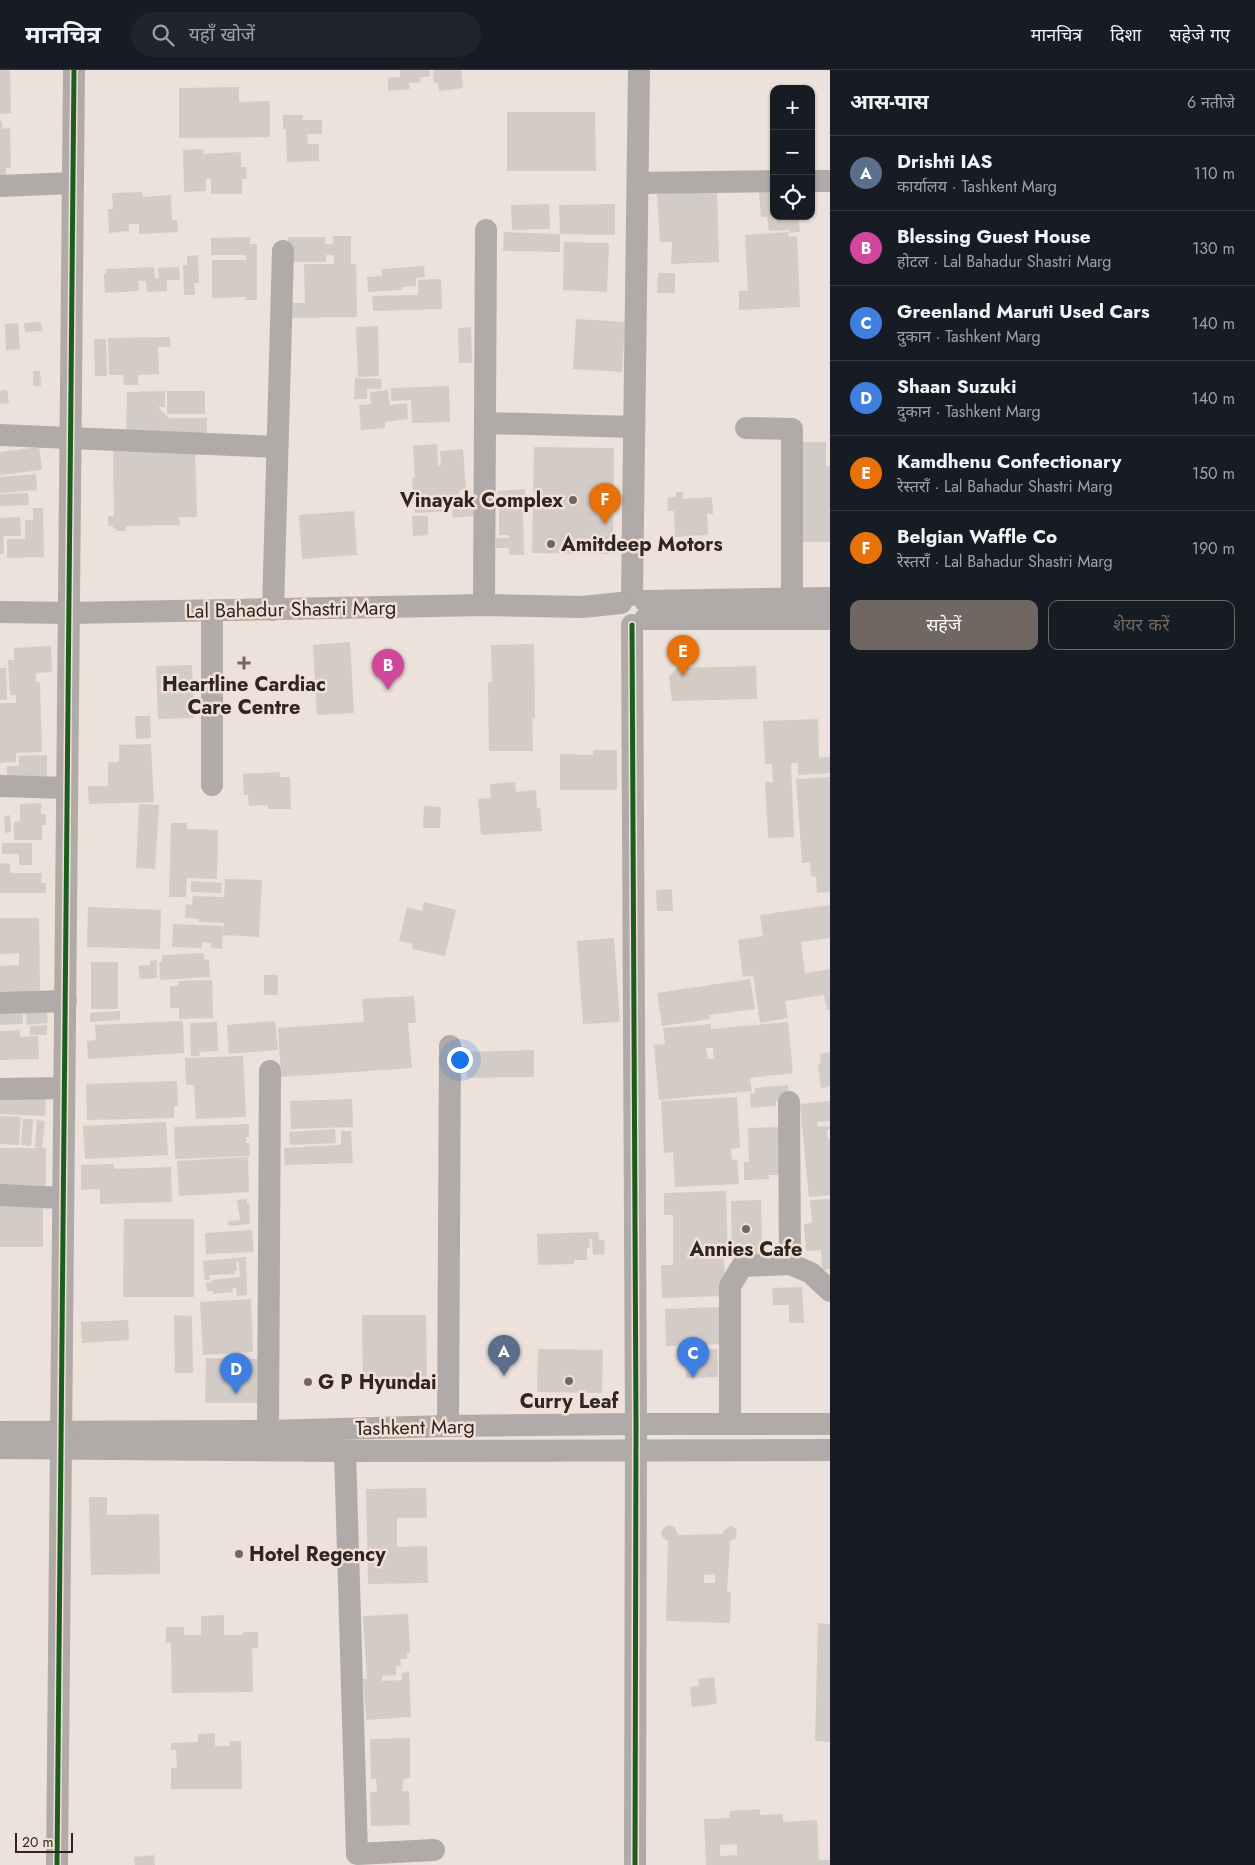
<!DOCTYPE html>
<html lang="hi">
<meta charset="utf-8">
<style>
body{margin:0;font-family:Jost,"Noto Sans Devanagari",sans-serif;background:#20242c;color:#f1f3f6}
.controls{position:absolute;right:15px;top:15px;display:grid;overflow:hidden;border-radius:10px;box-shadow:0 1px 4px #0004}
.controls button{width:45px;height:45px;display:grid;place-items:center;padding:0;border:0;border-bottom:1px solid #363941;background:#171b24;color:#f1f3f6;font:25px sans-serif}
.scale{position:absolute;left:15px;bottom:12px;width:58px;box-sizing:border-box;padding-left:5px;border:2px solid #2d2622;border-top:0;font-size:14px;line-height:18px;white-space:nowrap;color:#2d2622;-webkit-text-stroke:4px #f3e0d4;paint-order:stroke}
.you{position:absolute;left:459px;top:989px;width:18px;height:18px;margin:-12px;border:4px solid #fff;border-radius:50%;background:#1a73e8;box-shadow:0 0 0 8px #1a73e833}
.badge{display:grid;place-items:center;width:32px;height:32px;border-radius:50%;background:#706763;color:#fff;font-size:16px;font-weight:700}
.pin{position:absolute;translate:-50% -41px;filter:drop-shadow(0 1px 2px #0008)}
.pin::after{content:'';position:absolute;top:26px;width:18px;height:15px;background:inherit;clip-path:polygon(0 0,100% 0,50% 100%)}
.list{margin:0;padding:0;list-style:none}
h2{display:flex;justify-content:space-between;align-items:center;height:65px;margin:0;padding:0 20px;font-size:21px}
h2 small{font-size:16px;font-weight:400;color:#9ea1a6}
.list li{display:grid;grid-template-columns:32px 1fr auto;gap:15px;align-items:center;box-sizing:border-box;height:75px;padding:0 20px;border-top:1px solid #363941}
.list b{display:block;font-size:19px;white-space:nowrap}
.list p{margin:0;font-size:16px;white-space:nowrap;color:#9ea1a6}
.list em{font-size:16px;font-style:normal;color:#9ea1a6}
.actions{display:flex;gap:10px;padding:15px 20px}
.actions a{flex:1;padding:11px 0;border:1px solid #706763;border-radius:10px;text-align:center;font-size:18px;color:#706763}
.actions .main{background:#706763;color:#fff}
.icon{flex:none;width:28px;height:28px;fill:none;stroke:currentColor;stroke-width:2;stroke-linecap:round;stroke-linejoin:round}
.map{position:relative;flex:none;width:830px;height:1795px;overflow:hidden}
header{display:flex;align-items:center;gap:30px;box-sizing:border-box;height:70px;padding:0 25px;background:#171b24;border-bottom:1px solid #363941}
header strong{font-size:24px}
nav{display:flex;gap:28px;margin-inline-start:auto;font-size:18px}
.search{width:350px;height:45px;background:#20242c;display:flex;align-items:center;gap:12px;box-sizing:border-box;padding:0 18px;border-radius:28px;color:#9ea1a6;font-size:19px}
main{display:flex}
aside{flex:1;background:#171b24}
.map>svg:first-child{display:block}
.building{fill:#d3cbc6;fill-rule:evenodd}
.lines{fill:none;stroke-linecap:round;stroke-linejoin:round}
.minor{stroke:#b0aaa8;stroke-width:22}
.cycleway-casing{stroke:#f3e0d4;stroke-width:8}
.cycleway{stroke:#1b5e20;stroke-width:5}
.poi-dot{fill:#706763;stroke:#f3e0d4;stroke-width:2}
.labels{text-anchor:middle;stroke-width:5;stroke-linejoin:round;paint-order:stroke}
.poi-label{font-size:20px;font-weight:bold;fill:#2d2622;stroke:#f3e0d4;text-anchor:start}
.street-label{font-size:20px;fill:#2d2622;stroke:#f3e0d4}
</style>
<header>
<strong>मानचित्र</strong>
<div class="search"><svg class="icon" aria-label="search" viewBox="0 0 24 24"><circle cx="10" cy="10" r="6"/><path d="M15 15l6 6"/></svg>यहाँ खोजें</div>
<nav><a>मानचित्र</a><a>दिशा</a><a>सहेजे गए</a></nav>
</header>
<main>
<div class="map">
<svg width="830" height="1795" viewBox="0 0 830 1795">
<rect width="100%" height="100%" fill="#ece1db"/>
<g class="building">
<path d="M0,0H10L11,43L0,44Z"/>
<path d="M400,0H429L430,7H420L421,12L409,13L410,19L388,21V8L400,7Z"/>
<path d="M433,0H461L463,18L439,21L438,12L434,13Z"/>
<path d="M239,17V32L270,31V67L179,68V18Z"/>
<path d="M507,42H595L596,101H507Z"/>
<path d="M283,45H303V50H322V64H307L308,74H319V91L287,92L286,59H283Z"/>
<path d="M0,51H2V59L10,58L11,98H6V106H0Z"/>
<path d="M204,79L203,84L241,82V97H246L247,109H242V124H211V109H206V121L184,122L183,80Z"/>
<path d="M717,119L719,192L671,194L672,172H660L657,124Z"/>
<path d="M774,121V146H798L800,162L789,163V160L769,161L767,147H761L759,122Z"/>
<path d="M142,122L143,127L171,125L172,150H177L178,162L139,164V154H129V161L109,163L108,139H113L112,123Z"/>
<path d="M549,134L550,159L512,160L511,135Z"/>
<path d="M615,134V165L560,164V182L503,181L504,162L560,164L559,135Z"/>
<path d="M788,162L789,167L797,166L800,237L739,240V221H748L745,165Z"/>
<path d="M333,166H351V194H356L357,247L288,248V233H305L304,194H334V185H326V192H288V167H325V174H333Z"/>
<path d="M250,167V174H257V230H246V227L212,228V190H246V185H211V168Z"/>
<path d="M564,172L609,173L607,222L563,220Z"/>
<path d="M198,185L199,213H194L195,225H184L183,195H187V186Z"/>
<path d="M424,196L425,207L416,208V216L402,217V220L368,222L367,207L382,206V199Z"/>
<path d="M154,197L155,208H159L158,198L179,197L180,210H167V221L147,222L146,211H138L139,221L105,223L104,204H106V199Z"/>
<path d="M658,203H675V223H657Z"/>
<path d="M441,209L442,239L373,241L372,226L418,225V210Z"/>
<path d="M576,249L625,252L622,302L573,299Z"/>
<path d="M41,252L42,261L25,262L24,253Z"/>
<path d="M18,253L20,279L6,280L5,254Z"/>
<path d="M378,256L379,306L358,307L356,257Z"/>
<path d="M471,257L472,293H459L458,258Z"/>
<path d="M170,267V277H158L159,304L138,305V315H124L123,305H109L108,268Z"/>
<path d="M94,269H106L107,306H95Z"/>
<path d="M33,301H40L41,316H33Z"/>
<path d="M355,308L382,309L381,319H367V329H354Z"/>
<path d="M449,316L450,352L412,353L411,330L391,331V318Z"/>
<path d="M7,320L9,333L0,334V321Z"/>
<path d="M388,320L390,335L407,333L408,349L385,352V358L361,360L359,335L371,334L370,322Z"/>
<path d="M165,321V337H158L169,348H207V365H126L127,322Z"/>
<rect x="167" y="321" width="38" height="23"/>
<path d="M801,372H826V396H830V472H801Z"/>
<path d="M437,374L438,396L441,395L440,381L463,379L466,420L459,421V432H449L450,441L415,443L412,408H415L413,376Z"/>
<path d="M39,377L42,400L0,405V382Z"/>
<path d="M534,377L614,378L613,484L532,483Z"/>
<path d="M195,379L197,447H179L180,455L126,456V461H116V458L113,459V456H108V446H114L113,381Z"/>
<path d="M36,404L37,420L0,423V407Z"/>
<path d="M525,419L526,432L498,434V421Z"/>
<path d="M676,422H683V429L712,427L713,444H707L708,465L675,467L674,441H668L667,428L676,427Z"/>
<path d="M28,423L29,435L0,436V424Z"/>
<path d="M472,433L474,446L453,448L452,435Z"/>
<path d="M499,437H523L524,485H509V478H496V468H509V465H499Z"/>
<path d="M33,438H43L44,487L7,488V469H25V450H33Z"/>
<path d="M354,441L357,485L302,489L299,445Z"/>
<path d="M412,446H428V465L413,466Z"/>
<path d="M20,447L21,466H3L4,484H0V448Z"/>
<path d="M350,572L354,643L317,645L313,575Z"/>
<path d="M534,574L535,648H532L533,681H489L488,612H492L491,575Z"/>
<path d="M51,576L52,602L36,603V612H40L42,682L16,683V692L0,693V633H16V625H10L8,590H14V578Z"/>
<path d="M192,595L194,648L158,649L156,596Z"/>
<path d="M756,596L757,629L672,631L669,607L677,598Z"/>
<path d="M0,598H6L7,630H0Z"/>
<path d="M135,646H150L151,668L136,669Z"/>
<path d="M818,649L819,688L830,687V703L798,705V693H791L794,767L768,768L765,712H773L772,694H765L763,651Z"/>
<path d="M151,674L154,732L89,734L88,716H108V692H119V675Z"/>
<path d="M593,680H617V720H560V684L593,685Z"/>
<path d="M47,685V706H7V696H19V686Z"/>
<path d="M280,702V707H290L291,739H268V735L249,736L248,725H244L243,704Z"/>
<path d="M830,707V822L817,823L816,807L811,806L810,792L802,793L796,709Z"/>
<path d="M515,712L516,722L536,720L537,738H540L542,761L481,765L478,729L491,728L490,714Z"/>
<path d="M41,733V744H46V755H42V770H14V752L20,751V734Z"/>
<path d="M139,734L159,735L155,799L136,798Z"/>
<path d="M424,736L441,737L440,758H423Z"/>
<path d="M10,745L11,762L5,763L4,746Z"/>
<path d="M171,753H187V759L218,760L217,809L187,808L186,827H169Z"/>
<path d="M2,773H32V795H19V784H2Z"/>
<path d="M0,793L10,794V803H42L41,813H46V823H0Z"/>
<path d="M225,809L262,810L259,867L223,865L224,853L199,852V849L185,848L186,834L192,835L193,826L224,827Z"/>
<path d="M191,811L222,813L221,823L191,822Z"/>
<path d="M672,819L673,841H657L656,820Z"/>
<path d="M424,832L456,840L445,886L412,879L413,874L399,871L407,837L422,841Z"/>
<path d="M830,835V868L801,872L805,903L830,899V940H827L824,925L785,931L788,948L760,953L753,905L743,907L738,870L763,866L760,845Z"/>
<path d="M88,837L161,840L160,879L87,877Z"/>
<path d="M0,848H39L40,924L0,925V896L19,895V883L0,884Z"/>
<path d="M173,854L223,856L222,879L211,878V873L202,872V878L172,877Z"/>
<path d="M614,868L620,952L583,954L577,871Z"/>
<path d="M204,883V890L209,889L210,907L160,910L159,892H162V885Z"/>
<path d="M157,890V908L140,909L138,896L150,895V891Z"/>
<rect x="91" y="892" width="27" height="47"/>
<rect x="264" y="905" width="14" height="20"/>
<path d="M750,909L755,939L709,945L710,949L662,956L657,923Z"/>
<path d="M212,910L213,948L179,949V938H170V916H178V911Z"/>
<path d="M414,926L416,953H408L412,998L281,1007L278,958L364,952L362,929Z"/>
<path d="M22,936L23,954L0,955V941Z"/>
<path d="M46,936L48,953L27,955L25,938Z"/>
<path d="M120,941V950L90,952V943Z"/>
<path d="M183,951L184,983L88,989L87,971L96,970L95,955Z"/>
<path d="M275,951L278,980L229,984L227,955Z"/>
<path d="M217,952L218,981L199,982L200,986H191L190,953Z"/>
<path d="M788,952L793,1003L750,1008L752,1021L659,1030L654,975L665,974L663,958L711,954V959ZM706,978H713L714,989H708Z"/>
<path d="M47,955V965H30V956Z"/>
<path d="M20,960V967L38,966L39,989L0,990V961Z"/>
<path d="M534,980V1007L467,1008L466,982Z"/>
<path d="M830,982V1016L821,1018L818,994H821L820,984Z"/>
<path d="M243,986L246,1047L196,1049L194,1015H186L185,988Z"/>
<path d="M177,1011L178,1036H174V1048L87,1050L86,1014Z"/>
<path d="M788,1015L789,1030L776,1031V1036L751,1038L750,1023H755V1018Z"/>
<path d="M0,1026L46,1028L45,1046L0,1044Z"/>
<path d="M737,1027L740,1078L731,1079L732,1090L737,1089L739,1114L675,1117L673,1082L664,1083L661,1031Z"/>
<path d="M352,1029L353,1057L291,1059L290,1031Z"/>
<path d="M830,1031V1051L817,1052L818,1057L830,1056V1059L827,1060L828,1069H830V1125L809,1127L800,1034Z"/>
<path d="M0,1046L21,1047L19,1075L0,1074Z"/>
<path d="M23,1049H33L31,1076L21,1075Z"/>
<path d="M37,1050L45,1051L42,1078L35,1077Z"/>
<path d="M166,1052L168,1085L85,1089L83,1056Z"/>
<path d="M249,1054V1067H246V1073H249L250,1086L175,1089L174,1057Z"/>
<path d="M784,1057L780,1105H769V1109L744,1110V1092H749L748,1058Z"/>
<path d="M335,1059L336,1073L290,1075L289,1062Z"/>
<path d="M341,1061H351L353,1093L285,1095L284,1078L341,1075Z"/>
<rect x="0" y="1078" width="46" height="39"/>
<path d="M248,1087L249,1122L179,1126L177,1091Z"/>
<path d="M114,1094V1099L171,1097L172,1132L100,1134V1119L81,1120V1095Z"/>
<path d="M726,1121L728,1188H724L725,1226L662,1228L661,1195H673V1145H664V1123Z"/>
<path d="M247,1129V1134L249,1133L250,1154L229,1156L228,1151L240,1150L237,1130Z"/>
<path d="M830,1129V1199L822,1200L821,1180L806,1181L804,1154L812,1153L810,1130Z"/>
<path d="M761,1130L762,1186L732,1187L731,1131Z"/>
<rect x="0" y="1135" width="43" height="42"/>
<path d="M124,1149H194V1227H123Z"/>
<path d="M252,1160L254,1182L206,1184L205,1163Z"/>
<path d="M598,1162L599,1170H604L605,1184L593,1185L592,1169H589L590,1178H587V1190H574V1194L538,1195L537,1164Z"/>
<path d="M246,1187L247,1225L237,1226L236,1218H232L233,1222L213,1224V1221H207L206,1213L213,1212L212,1210L240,1207L239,1192H236L237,1201H234L235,1204L209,1205L210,1210H205L203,1191Z"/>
<path d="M802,1217L804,1253H789V1235H773L772,1218Z"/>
<path d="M251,1229L253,1282L203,1285L200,1232Z"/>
<path d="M720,1237L721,1274L666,1276L665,1239Z"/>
<path d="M174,1245L192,1246L193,1303H175Z"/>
<path d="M362,1245H426L427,1311H406V1315L363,1316Z"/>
<path d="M128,1250L129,1270L82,1273L81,1252Z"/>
<path d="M538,1279L603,1280L602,1323L537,1322Z"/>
<path d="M717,1279L718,1307L686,1308L685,1280Z"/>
<path d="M206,1288L258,1289L257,1333H205Z"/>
<path d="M426,1418L427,1448H397V1477L427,1476L428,1513L368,1514L366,1419Z"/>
<path d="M89,1427H107V1445L159,1444L160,1504L91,1505Z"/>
<path d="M668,1455L675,1457L678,1465L723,1464L724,1460L731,1456L737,1460L736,1468L730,1471L727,1522H731L730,1553L666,1551L668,1471L663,1468L661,1463L663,1458ZM715,1504V1513H704V1505Z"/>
<path d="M408,1544L410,1583H407V1589H400L401,1596H396V1605L382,1606V1611L402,1610V1603L409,1602L411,1647L366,1650L363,1609H367L363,1546Z"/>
<path d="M224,1545V1565H243V1562H258V1578H252L253,1622L172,1623L171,1573H166V1557H184V1565H201V1546Z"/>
<path d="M818,1553L830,1554V1672L815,1671Z"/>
<path d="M714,1607L717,1634L692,1637L690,1617L699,1616L698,1609Z"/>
<path d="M215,1663V1676H230V1671H241L242,1719H171V1698H177L176,1680H171V1673L198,1672V1664Z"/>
<path d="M410,1668V1707L403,1710L402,1721H409L410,1755L371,1756L370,1722H377L376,1709H371L370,1669Z"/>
<path d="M760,1739V1745L783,1744V1752L817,1750L819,1790H830V1795H706L704,1749L730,1748V1741ZM737,1774V1785L720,1786V1775Z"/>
<path d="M154,1785L155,1795H135L134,1787Z"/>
</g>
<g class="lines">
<g class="minor">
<path d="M811,111H830"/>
<path d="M638,113L774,111"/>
<path d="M0,116L73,113"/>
<path d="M485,353L634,357"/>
<path d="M746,358L792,359V528"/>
<path d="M0,365L277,377"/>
<path d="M632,525L639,0"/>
<path d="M645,531L830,528"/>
<path d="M484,535L486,160"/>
<path d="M273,540L283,181"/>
<path d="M212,541V715"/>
<path d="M0,542L68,543L484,535L582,537L621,533"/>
<path d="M645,549H830"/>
<path d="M632,555L636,1354L635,1795"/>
<path d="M0,716L66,718"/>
<path d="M0,933L66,931"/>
<path d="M0,1019L64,1018"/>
<path d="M0,1125L63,1128"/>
<path d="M790,1194L811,1203L830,1221"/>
<path d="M730,1354V1216L742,1196L790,1194L789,1032"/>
<path d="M448,1356L450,976"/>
<path d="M268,1361L270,1001"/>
<path d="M0,1362L268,1361L448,1356L636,1354H830"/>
<path d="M0,1378L345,1381L830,1380"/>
<path d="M345,1381L357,1784L434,1780"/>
<path d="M57,1795L74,0"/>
</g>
<g class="cycleway-casing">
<g id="cycleway">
<path d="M632,555L636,1354L635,1795"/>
<path d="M57,1795L74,0"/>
</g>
</g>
<use href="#cycleway" class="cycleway"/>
</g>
<g class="poi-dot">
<circle cx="573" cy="430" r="5"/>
<circle cx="551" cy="474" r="5"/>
<path d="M241.5 585.5h5v5h5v5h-5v5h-5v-5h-5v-5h5z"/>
<circle cx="746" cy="1159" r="5"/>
<circle cx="569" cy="1311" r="5"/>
<circle cx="308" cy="1312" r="5"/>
<circle cx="239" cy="1484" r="5"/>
</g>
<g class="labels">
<g class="poi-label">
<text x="563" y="437" text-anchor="end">Vinayak Complex</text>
<text x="561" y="481">Amitdeep Motors</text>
<text x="244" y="621" text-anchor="middle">Heartline Cardiac<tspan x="244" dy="23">Care Centre</tspan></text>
<text x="746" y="1186" text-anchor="middle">Annies Cafe</text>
<text x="318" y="1319">G P Hyundai</text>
<text x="569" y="1338" text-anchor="middle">Curry Leaf</text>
<text x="249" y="1491">Hotel Regency</text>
</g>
<g class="street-label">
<text transform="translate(291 539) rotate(-1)" y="7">Lal Bahadur Shastri Marg</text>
<text transform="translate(415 1357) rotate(-1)" y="7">Tashkent Marg</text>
</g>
</g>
</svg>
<div class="controls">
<button>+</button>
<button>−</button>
<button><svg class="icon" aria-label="locate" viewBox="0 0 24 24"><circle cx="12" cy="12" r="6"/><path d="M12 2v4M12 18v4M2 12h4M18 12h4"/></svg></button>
</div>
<div class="scale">20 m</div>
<div class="you"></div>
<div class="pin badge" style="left:504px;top:1306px;background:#5c6f8a">A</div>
<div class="pin badge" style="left:388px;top:620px;background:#d1479c">B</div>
<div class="pin badge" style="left:693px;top:1308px;background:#3f7fe0">C</div>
<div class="pin badge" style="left:236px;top:1324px;background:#3f7fe0">D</div>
<div class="pin badge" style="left:683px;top:606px;background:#e8710a">E</div>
<div class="pin badge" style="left:605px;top:454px;background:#e8710a">F</div>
</div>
<aside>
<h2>आस-पास<small>6 नतीजे</small></h2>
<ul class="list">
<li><span class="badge" style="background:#5c6f8a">A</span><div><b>Drishti IAS</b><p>कार्यालय · Tashkent Marg</p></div><em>110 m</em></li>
<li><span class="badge" style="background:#d1479c">B</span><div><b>Blessing Guest House</b><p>होटल · Lal Bahadur Shastri Marg</p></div><em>130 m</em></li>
<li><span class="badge" style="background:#3f7fe0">C</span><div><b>Greenland Maruti Used Cars</b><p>दुकान · Tashkent Marg</p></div><em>140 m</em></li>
<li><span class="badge" style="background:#3f7fe0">D</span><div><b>Shaan Suzuki</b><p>दुकान · Tashkent Marg</p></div><em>140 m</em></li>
<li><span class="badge" style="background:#e8710a">E</span><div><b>Kamdhenu Confectionary</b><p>रेस्तराँ · Lal Bahadur Shastri Marg</p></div><em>150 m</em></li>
<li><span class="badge" style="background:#e8710a">F</span><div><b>Belgian Waffle Co</b><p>रेस्तराँ · Lal Bahadur Shastri Marg</p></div><em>190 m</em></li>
</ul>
<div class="actions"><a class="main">सहेजें</a><a>शेयर करें</a></div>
</aside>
</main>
